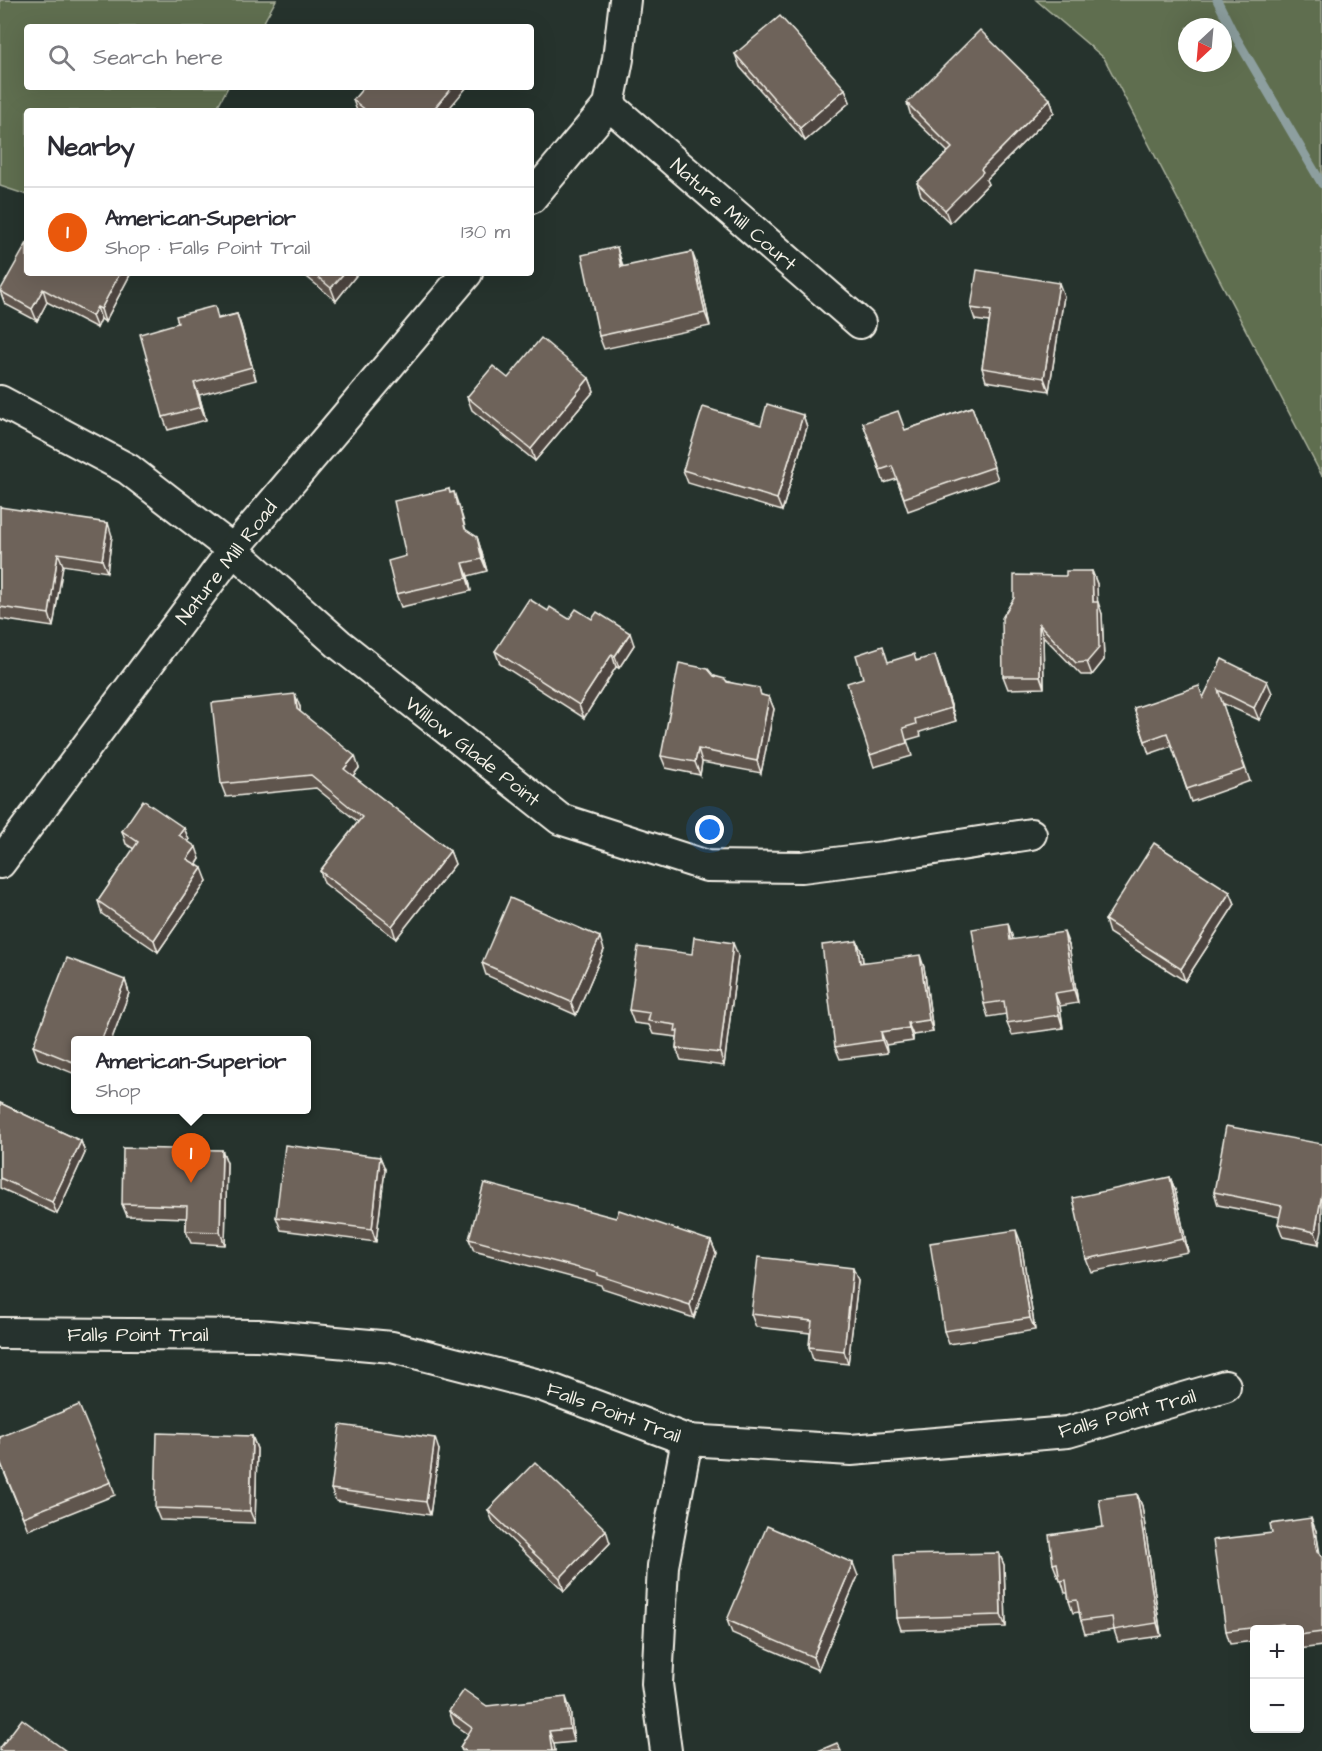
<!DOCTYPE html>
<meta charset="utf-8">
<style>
body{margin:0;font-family:"Architects Daughter",sans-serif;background:#f2f2f3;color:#2b2b33}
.controls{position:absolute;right:18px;bottom:18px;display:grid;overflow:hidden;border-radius:6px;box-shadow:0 6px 24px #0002}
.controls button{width:54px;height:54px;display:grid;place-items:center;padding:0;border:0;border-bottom:2px solid #e1e1e2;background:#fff;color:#2b2b33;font:30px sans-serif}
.compass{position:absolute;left:1178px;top:18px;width:54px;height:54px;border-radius:50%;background:#fff;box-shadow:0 6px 24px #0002;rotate:206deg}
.you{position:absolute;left:710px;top:830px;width:21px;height:21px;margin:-15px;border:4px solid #fff;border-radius:50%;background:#1a73e8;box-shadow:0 0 0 9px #1a73e833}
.badge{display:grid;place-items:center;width:39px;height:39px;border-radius:50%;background:#ea580c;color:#fff;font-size:20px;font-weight:700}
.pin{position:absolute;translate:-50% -50px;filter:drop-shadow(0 2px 3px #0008)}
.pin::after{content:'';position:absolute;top:32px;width:21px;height:18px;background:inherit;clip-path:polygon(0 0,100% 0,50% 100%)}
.popup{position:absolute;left:71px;top:1036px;width:240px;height:78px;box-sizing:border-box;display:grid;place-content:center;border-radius:6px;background:#fff;filter:drop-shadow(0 2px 4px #0005);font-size:20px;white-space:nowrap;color:#7c7c81}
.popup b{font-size:22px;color:#2b2b33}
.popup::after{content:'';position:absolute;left:50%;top:100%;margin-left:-12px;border:12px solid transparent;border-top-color:#fff}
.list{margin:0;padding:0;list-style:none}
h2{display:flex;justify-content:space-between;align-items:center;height:78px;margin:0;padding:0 24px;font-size:26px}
h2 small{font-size:20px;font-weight:400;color:#7c7c81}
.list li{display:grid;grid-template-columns:39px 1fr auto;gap:18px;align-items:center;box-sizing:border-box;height:90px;padding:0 24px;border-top:2px solid #e1e1e2}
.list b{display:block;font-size:22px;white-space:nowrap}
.list p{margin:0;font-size:20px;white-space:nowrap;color:#7c7c81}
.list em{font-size:20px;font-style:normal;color:#7c7c81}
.icon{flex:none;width:33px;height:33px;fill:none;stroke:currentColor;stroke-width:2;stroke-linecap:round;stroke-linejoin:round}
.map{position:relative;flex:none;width:1322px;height:1751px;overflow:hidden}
.search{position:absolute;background:#fff;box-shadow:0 6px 24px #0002;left:24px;top:24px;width:510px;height:66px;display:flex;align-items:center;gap:15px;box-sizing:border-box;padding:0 21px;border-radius:6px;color:#7c7c81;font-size:22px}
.panel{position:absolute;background:#fff;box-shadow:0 6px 24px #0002;left:24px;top:108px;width:510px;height:168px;border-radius:6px}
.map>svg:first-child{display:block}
.green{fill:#5e6e50;stroke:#a9b09c;stroke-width:1.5;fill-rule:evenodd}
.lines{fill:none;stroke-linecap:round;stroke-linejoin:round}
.stream{stroke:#8d9f9f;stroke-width:9}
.street-casing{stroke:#f4f1e8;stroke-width:34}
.street{stroke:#26332d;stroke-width:30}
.wall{fill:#5f554d;stroke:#f4f1e8;stroke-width:1.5}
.shaded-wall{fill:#4d453f;stroke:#f4f1e8;stroke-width:1.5}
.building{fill:#6e635a;stroke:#f4f1e8;stroke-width:1.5}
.labels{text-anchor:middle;stroke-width:4.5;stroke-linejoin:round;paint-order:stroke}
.street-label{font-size:20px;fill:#f4f1e8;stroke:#26332d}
</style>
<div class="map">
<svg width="1322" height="1751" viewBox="0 0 1322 1751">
<rect width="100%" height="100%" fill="#26332d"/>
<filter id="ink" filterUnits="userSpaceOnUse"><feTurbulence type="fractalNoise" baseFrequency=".0167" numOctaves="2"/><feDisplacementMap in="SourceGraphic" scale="12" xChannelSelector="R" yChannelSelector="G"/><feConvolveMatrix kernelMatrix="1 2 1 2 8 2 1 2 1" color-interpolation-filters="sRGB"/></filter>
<g filter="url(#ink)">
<g class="green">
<path d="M0,0H276L261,27H27V87H228L215,111H27V195L0,186Z"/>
<path d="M1036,0H1322V476L1104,58ZM1187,27H1223V63H1187Z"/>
</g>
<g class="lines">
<path class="stream" d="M1217,0L1234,34L1322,184"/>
<g class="street-casing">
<g id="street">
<path d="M609,105L860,323"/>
<path d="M531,198L609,105L618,59L625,0"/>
<path d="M0,401L128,469L233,550L339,644L560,819L707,866L802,867L883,857L1031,834"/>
<path d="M0,863L233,550L467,273"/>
<path d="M0,1333L258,1335L392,1347L543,1386L687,1440L851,1450L1068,1432L1225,1386"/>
<path d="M666,1751L657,1684L663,1566L687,1440"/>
</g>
</g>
<use href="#street" class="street"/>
</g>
<g class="wall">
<path d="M735,54L845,89L850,102L805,141L740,67Z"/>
<path d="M1050,99L1054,112L986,180L988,184L950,223L921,195L917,183L948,152L911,116L907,103Z"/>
<path d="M353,100L447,111H357Z"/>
<path d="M621,260L623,267L697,265L710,326L604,349L599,336Z"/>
<path d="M27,273H131L105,322L101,319L97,328L47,302L37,321L5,304L0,291Z"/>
<path d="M302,273H358L336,301Z"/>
<path d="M1064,296L1049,391L986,381L982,368L989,322L975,320L971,308Z"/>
<path d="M237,314L241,326L256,380L199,395L206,420L168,430L163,417L219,318Z"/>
<path d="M508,378H589L594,391L535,461L472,410L467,397Z"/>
<path d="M972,407L998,479L908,511L897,479L884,483L863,423L905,430Z"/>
<path d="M803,415L807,427L782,511L688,483L683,470L761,425Z"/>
<path d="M449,489L450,493L454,492L463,519L466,531L477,537L481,550L487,571L468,576L471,591L401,607L396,594L406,556Z"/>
<path d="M0,507L112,536L107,572L63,565L53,627L0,619Z"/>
<path d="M1092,571L1097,584V602L1102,614L1104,660L1092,675H1081L1043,636L1044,688L1008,689L1003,676L1066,576Z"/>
<path d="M548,611L634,645L619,668L616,667L584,718L500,664L495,651Z"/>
<path d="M1222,659L1272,693L1259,720L1222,703L1250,781L1191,802L1172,746L1149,754L1134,708L1203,698Z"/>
<path d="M916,660L939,667L956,721L920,732L921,736L907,740L912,756L874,767L870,755L863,678L889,662Z"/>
<path d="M714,676L762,695L769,697L774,709L761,773L702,762L700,775L666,768L661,756Z"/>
<path d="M300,707V712L359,768L353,776L450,851L455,864L396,939L324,883L320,871L358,822L316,788L226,797L221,784Z"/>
<path d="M184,828L189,840L188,841L200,859L197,864L207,881L158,952L102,914L98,901L134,849L126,844L122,831Z"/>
<path d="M1230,892L1235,904L1185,981L1109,933L1105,920Z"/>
<path d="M1012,936L1013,940L1069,945L1078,1003L1060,1006L1063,1028L1012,1035L1007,1023L1006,1014L988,1017L984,1004Z"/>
<path d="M857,941L862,953L863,962L924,967L933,1032L913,1035V1041L886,1045L887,1053L840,1059L835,1047Z"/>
<path d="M604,950L576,1015L486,975L482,963Z"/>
<path d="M692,954L738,955L724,1066L681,1060L676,1048L677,1037L653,1034L649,1025L634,1023L629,1010Z"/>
<path d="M125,980L129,993L111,1041H75V1074L38,1059L33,1046Z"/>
<path d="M0,1103L81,1141L85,1153L57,1214L0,1188Z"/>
<path d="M1322,1144L1319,1244L1283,1237L1278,1224L1280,1217L1218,1205L1214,1192Z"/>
<path d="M222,1150L227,1163L225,1245L191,1243L186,1231V1218L127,1216L122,1204Z"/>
<path d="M380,1157L385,1169L376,1242L281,1230L276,1217Z"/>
<path d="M1170,1177L1175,1190L1188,1252L1091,1272L1086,1259Z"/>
<path d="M616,1218L711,1241L716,1253L694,1318L602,1288L601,1285L474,1251L469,1239Z"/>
<path d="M1021,1243L1035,1330L949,1344L944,1331Z"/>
<path d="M858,1281L848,1364L813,1360L809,1347L810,1333L756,1327L751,1314Z"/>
<path d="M252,1436L257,1449L255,1523L160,1520L155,1508Z"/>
<path d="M0,1437L111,1482L115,1495L28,1530L0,1462Z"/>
<path d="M439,1450L430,1515L336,1501L331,1489Z"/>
<path d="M1137,1494L1142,1506L1161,1636L1118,1642L1114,1630L1085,1634L1081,1621L1079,1612L1073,1613L1069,1601L1068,1593H1065L1060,1576L1058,1577L1053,1564L1103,1527Z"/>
<path d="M488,1510L610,1543L564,1591L493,1522Z"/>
<path d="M1316,1531L1320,1554L1322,1556V1646L1299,1649V1629H1254V1641L1230,1644L1226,1631Z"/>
<path d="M999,1553L1004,1565L1006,1627L901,1630L897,1618Z"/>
<path d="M858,1576L818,1670L732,1633L727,1620Z"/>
<path d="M487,1706L570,1709L574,1742L554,1744L555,1751H462L460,1747L468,1734L454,1724L449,1711Z"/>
</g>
<g class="shaded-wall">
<path d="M452,87H467L447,111H432Z"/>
<path d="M845,89L850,102L805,141L800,128Z"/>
<path d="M1050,99L1054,112L986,180L988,184L950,223L945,210L981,169Z"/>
<path d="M617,247L621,260L626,279L621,267Z"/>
<path d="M692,252L697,265L710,326L705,313Z"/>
<path d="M120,273H131L105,322L101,309Z"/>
<path d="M344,273H358L336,301L331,288Z"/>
<path d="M1059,283L1064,296L1049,391L1044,378Z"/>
<path d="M43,289L47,302L37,321L32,309Z"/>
<path d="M97,307L101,319L97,328L92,316Z"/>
<path d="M237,314L241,326L256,380L252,367Z"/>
<path d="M589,378L594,391L535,461L531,449Z"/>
<path d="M194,383L199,395L206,420L201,407Z"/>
<path d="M803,415L807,427L782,511L777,499Z"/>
<path d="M108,523L112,536L107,572L102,560Z"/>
<path d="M477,537L481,550L487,571L482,559Z"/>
<path d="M58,553L63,565L53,627L49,614Z"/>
<path d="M463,563L468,576L471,591L467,578Z"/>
<path d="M1092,571L1097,584L1098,614L1093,602Z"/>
<path d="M1098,602L1102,614L1104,660L1092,675L1087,662Z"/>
<path d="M1039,624L1043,636L1044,688L1040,676Z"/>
<path d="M630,633L634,645L619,668L615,656Z"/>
<path d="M612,654L616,667L584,718L579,705Z"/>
<path d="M935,655L939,667L956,721L951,708Z"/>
<path d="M1267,681L1272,693L1259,720L1254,708Z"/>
<path d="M295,694L300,707L301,721L297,709Z"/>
<path d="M769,697L774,709L761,773L757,761Z"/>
<path d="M698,749L702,762L700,775L695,762Z"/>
<path d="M355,756L359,768L349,781L344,769Z"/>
<path d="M184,828L189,840L184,847L179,835Z"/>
<path d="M196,847L200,859L192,871L187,859Z"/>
<path d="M450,851L455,864L396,939L392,926Z"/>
<path d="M202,868L207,881L158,952L154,940Z"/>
<path d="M1230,892L1235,904L1185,981L1181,969Z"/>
<path d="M1008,923L1012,936L1015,953L1010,940Z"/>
<path d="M1064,932L1069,945L1078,1003L1074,990Z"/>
<path d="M600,937L604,950L576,1015L571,1002Z"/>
<path d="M857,941L862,953L864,975L860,963Z"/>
<path d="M733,943L738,955L724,1066L720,1053Z"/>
<path d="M920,955L924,967L933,1032L929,1020Z"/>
<path d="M125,980L129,993L111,1041H101Z"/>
<path d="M1055,993L1060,1006L1063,1028L1059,1015Z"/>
<path d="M908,1023L913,1035V1041L909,1028Z"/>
<path d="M881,1032L886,1045L887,1053L882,1040Z"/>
<path d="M81,1141L85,1153L57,1214L52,1202Z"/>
<path d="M222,1150L227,1163L225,1245L220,1232Z"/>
<path d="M380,1157L385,1169L376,1242L372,1229Z"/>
<path d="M1170,1177L1175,1190L1188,1252L1183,1239Z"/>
<path d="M1322,1193V1230L1319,1244L1315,1232Z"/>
<path d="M1016,1230L1021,1243L1035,1330L1030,1318Z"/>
<path d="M711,1241L716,1253L694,1318L690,1305Z"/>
<path d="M853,1268L858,1281L848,1364L844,1351Z"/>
<path d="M252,1436L257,1449L255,1523L250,1511Z"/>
<path d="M435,1438L439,1450L430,1515L426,1502Z"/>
<path d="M1137,1494L1142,1506L1161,1636L1157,1623Z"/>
<path d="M1311,1518L1316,1531L1321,1565L1317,1552Z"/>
<path d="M606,1530L610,1543L564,1591L560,1578Z"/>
<path d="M999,1553L1004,1565L1006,1627L1001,1615Z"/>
<path d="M853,1563L858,1576L818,1670L813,1657Z"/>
<path d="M566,1697L570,1709L574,1742L570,1729Z"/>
<path d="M549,1731L554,1744L555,1751H552Z"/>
</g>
<g class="building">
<path d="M780,16L845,89L800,128L735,54Z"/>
<path d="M980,30L1050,99L981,169L983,172L945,210L917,183L952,148L907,103Z"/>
<path d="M364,87H452L432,111H367L353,100Z"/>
<path d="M27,243V273H120L101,309L97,307L92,316L43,289L32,309L0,291Z"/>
<path d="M617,247L621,267L692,252L705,313L599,336L582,255Z"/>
<path d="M977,270L1059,283L1044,378L982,368L991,311L971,308Z"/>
<path d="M313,273H344L331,288Z"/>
<path d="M215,306L218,319L237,314L252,367L194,383L201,407L163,417L140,334L178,323L176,316Z"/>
<path d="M541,338L589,378L531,449L467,397L493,366L508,378Z"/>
<path d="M767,404L803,415L777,499L683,470L703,407L761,425Z"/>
<path d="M972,407L994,467L904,498L892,466L880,470L863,423L898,411L905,430Z"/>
<path d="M449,489L450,493L454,492L457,506H459L465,529L477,537L482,559L463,563L467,578L396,594L388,561L406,556L394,501Z"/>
<path d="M0,507L108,523L102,560L58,553L49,614L0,607Z"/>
<path d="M1066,571H1092L1093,602H1098L1099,648L1087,662L1076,663L1039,624L1040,676H1003L1002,618L1014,598V575L1066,576Z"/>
<path d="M529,599L548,611L550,607L569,619L576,609L592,619L597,612L630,633L615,656L612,654L579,705L495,651Z"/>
<path d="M883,646L888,662L914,654L916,661L935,655L951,708L915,719L916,724L903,728L907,743L870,755L847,683L863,678L856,655Z"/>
<path d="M1222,659L1267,681L1254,708L1218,690L1245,769L1187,789L1167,733L1145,741L1134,708L1199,686L1203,698Z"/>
<path d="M679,663L708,669L714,676L725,679L727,682L759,688L761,695L769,697L757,761L698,749L695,762L661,756Z"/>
<path d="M295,694L297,709L355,756L344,769L450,851L392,926L320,871L362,817L311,775L221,784L212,703Z"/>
<path d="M143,800L184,828L179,835L196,847L187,859L202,868L154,940L98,901L138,842L122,831Z"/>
<path d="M1154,843L1230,892L1181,969L1105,920Z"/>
<path d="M510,898L600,937L571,1002L482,963Z"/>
<path d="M1008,923L1010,940L1064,932L1074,990L1055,993L1059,1015L1007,1023L1004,1001L984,1004L972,929Z"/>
<path d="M694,937L733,943L720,1053L676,1048L678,1031H675L676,1025L648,1021L650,1013L629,1010L638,947L692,954Z"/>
<path d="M857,941L860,963L920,955L929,1020L908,1023L909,1028L881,1032L882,1040L835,1047L822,945Z"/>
<path d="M67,958L125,980L101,1041H75V1063L33,1046Z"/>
<path d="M0,1103L81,1141L52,1202L0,1178Z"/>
<path d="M1226,1126L1322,1144V1193L1315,1232L1278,1224L1282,1206L1214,1192Z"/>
<path d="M285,1145L380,1157L372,1229L276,1217Z"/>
<path d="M123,1148L222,1150L220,1232L186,1231L187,1206L122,1204Z"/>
<path d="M1170,1177L1183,1239L1086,1259L1073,1198Z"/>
<path d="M484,1183L616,1218L619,1210L711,1241L690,1305L598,1275V1273L469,1239Z"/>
<path d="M1016,1230L1030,1318L944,1331L930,1243Z"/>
<path d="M758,1257L853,1268L844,1351L809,1347L812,1321L751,1314Z"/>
<path d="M79,1405L111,1482L23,1517L0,1461V1437Z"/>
<path d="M340,1425L435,1438L426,1502L331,1489Z"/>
<path d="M157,1433L252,1436L250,1511L155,1508Z"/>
<path d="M535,1462L606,1530L560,1578L488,1510Z"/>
<path d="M1137,1494L1157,1623L1114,1630L1112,1617L1081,1621L1077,1600L1069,1601L1066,1580L1060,1581L1057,1563L1053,1564L1049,1535L1103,1527L1099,1499Z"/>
<path d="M1311,1518L1317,1552L1322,1556V1632L1299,1635V1629H1284L1283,1624L1226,1631L1213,1540L1272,1533L1270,1524Z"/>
<path d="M767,1526L853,1563L813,1657L727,1620Z"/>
<path d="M999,1553L1001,1615L897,1618L894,1555Z"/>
<path d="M464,1690L487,1706L566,1697L570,1729L549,1731L552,1751H466L460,1747L472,1728L449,1711Z"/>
<path d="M22,1719L66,1751H0V1748Z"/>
<path d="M837,1743L841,1751H818Z"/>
</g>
</g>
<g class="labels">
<g class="street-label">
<text transform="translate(734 214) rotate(41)" y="7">Nature Mill Court</text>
<text transform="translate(226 562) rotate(-52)" y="7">Nature Mill Road</text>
<text transform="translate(473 751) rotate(38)" y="7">Willow Glade Point</text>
<text x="138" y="1341">Falls Point Trail</text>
<text transform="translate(614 1412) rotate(20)" y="7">Falls Point Trail</text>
<text transform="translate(1127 1413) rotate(-15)" y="7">Falls Point Trail</text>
</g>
</g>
</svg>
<div class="controls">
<button>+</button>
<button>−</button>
</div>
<svg class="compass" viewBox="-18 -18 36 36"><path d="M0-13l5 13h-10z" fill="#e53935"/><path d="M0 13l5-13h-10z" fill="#7c7c81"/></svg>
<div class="you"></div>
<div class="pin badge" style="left:191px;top:1183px">1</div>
<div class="popup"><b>American-Superior</b>Shop</div>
<div class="search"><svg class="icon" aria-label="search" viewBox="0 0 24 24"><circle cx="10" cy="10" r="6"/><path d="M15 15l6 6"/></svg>Search here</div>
<section class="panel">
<h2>Nearby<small></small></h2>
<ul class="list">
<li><span class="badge">1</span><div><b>American-Superior</b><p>Shop · Falls Point Trail</p></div><em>130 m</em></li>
</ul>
</section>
</div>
